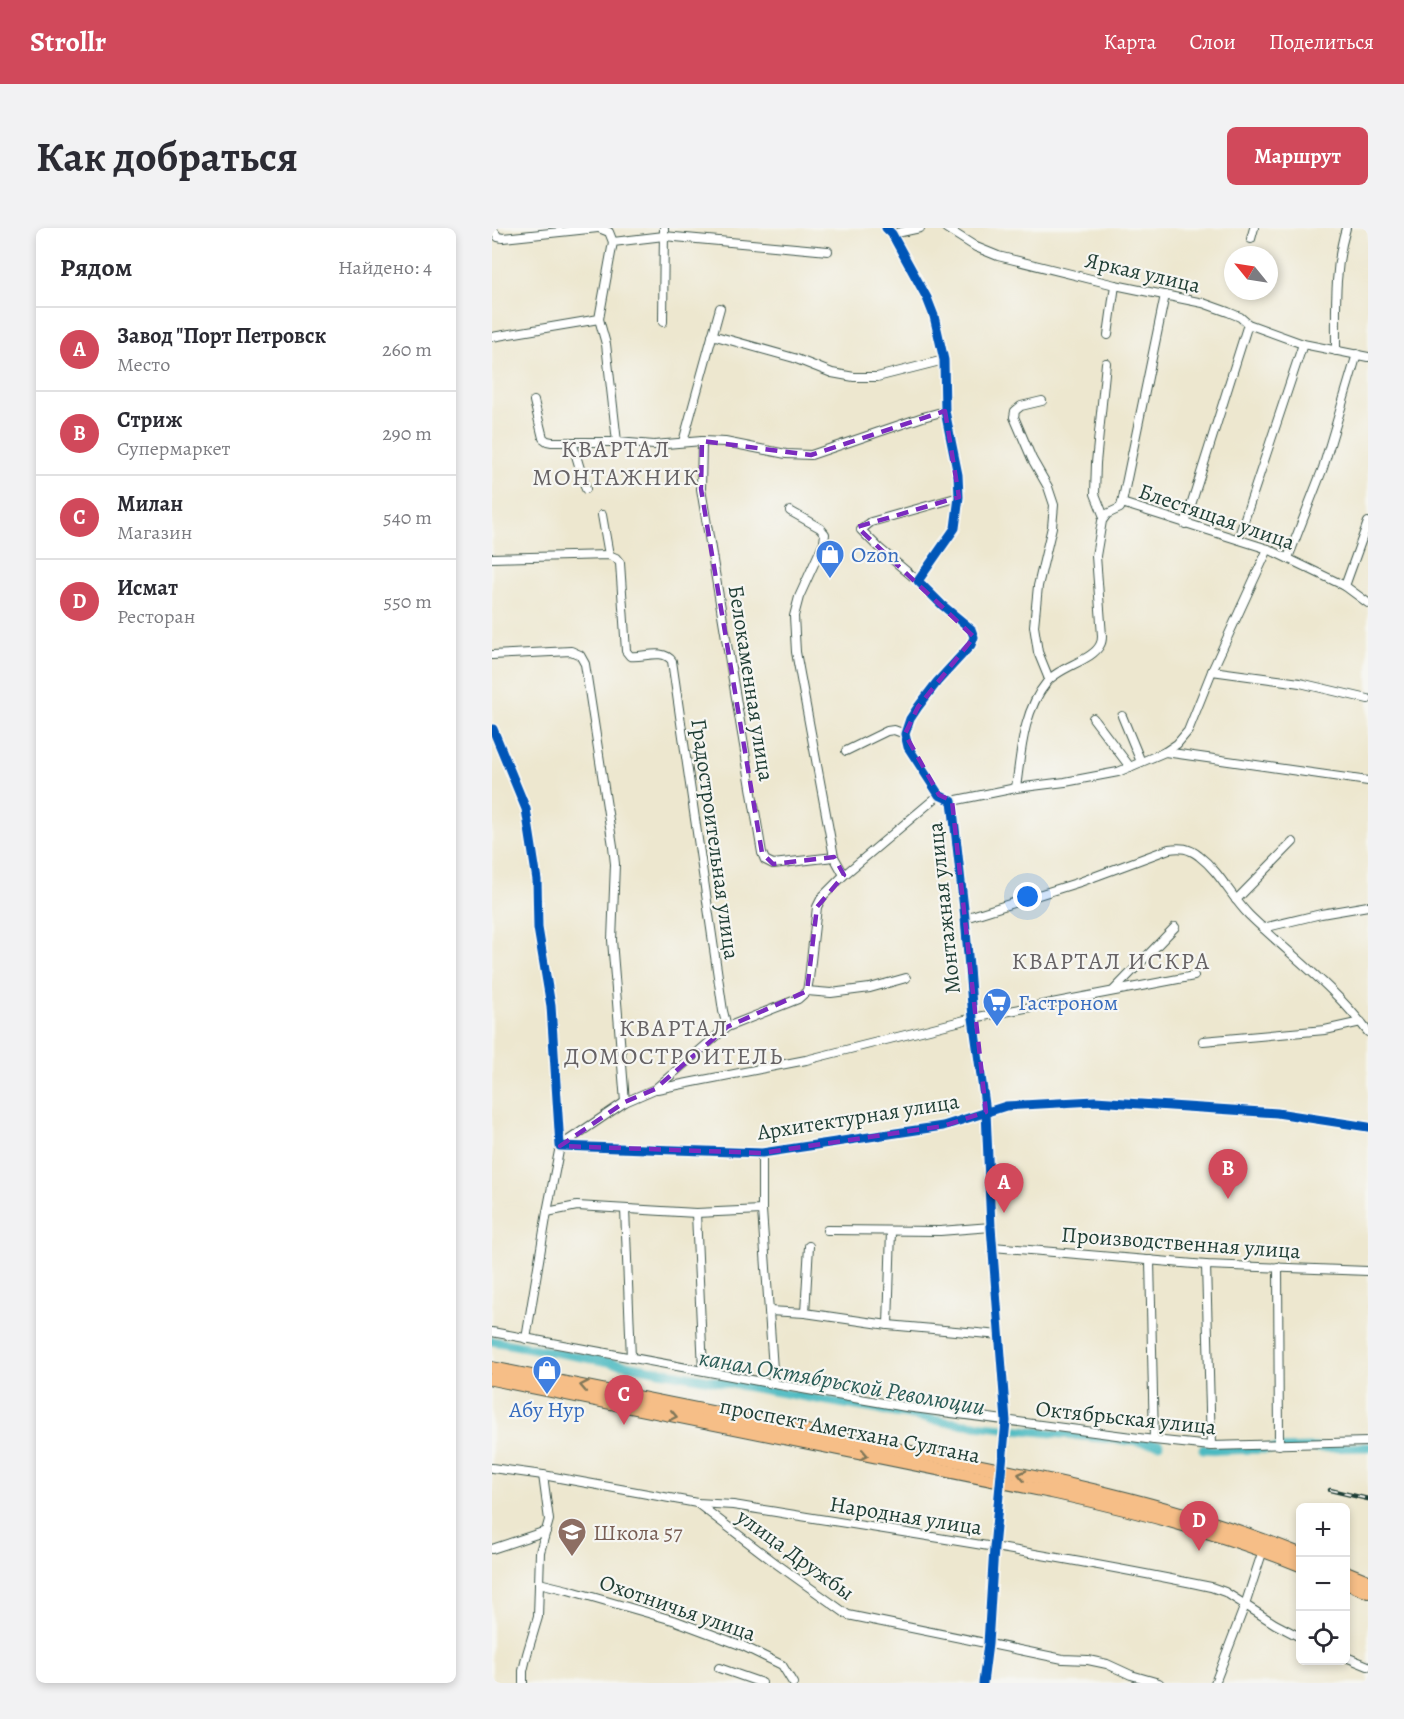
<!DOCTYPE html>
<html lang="ru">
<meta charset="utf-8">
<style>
body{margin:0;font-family:Alegreya,serif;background:#f2f2f3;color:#2b2b33}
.controls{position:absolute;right:18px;bottom:18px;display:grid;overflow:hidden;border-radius:9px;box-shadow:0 3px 9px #0003}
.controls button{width:54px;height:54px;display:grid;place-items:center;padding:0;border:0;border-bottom:2px solid #e1e1e2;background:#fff;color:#2b2b33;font:30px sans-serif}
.compass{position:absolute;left:732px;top:18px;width:54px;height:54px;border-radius:50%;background:#fff;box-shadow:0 3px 9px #0003;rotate:300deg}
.you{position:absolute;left:536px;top:669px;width:21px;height:21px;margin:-15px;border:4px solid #fff;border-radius:50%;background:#1a73e8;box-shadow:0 0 0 9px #1a73e833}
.badge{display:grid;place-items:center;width:39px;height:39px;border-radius:50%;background:#d1495b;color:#fff;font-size:20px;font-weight:700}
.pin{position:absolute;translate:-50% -50px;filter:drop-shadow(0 2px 3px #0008)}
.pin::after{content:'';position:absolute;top:32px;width:21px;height:18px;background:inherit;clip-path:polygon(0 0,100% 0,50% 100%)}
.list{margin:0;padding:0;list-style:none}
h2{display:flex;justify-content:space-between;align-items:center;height:78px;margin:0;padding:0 24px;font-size:26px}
h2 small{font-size:20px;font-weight:400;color:#7c7c81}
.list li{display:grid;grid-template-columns:39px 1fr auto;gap:18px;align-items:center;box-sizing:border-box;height:84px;padding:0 24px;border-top:2px solid #e1e1e2}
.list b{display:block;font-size:22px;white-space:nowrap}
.list p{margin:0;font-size:20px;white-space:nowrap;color:#7c7c81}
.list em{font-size:20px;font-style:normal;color:#7c7c81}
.icon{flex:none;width:33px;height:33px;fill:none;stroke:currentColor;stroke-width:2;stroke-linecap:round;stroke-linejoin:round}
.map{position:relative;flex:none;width:876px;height:1455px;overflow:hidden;border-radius:9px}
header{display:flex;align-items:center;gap:36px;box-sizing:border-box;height:84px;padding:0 30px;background:#d1495b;color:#fff}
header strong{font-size:28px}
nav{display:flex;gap:33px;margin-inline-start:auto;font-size:21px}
.intro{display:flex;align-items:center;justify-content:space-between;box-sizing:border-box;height:144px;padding:0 36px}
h1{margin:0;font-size:42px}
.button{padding:15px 27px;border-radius:9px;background:#d1495b;color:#fff;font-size:21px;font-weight:700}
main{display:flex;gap:36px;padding:0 36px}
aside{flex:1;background:#fff;border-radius:9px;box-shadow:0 3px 9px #0003}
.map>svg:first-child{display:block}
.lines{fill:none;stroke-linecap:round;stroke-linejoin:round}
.canal{stroke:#4bbac1;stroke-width:9}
.street-casing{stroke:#3e564b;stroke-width:10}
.primary-casing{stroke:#3e564b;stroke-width:14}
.street{stroke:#fff;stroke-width:8}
.primary{stroke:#f6be87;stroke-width:12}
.rail-casing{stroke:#1f3d34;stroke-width:4.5}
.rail{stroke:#f6f6f2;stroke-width:2;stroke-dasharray:7;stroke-linecap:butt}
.cycleway-casing{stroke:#f6f6f2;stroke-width:13}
.cycleway{stroke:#0057b8;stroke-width:9}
.oneway{stroke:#807759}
.marked{fill:none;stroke:#7b2cbf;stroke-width:4.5;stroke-dasharray:12 8;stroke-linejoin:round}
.labels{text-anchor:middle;stroke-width:4.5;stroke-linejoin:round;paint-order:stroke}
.street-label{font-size:22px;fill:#1f3d34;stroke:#f6f6f2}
.shop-label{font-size:22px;fill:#366cbe;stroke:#f6f6f2;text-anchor:start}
.education-label{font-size:22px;fill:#785e54;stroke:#f6f6f2;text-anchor:start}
.neighbourhood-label{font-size:24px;letter-spacing:1.5px;fill:#676365;stroke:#f6f6f2}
.water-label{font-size:24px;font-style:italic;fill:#2a5c57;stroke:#f6f6f2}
</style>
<header>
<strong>Strollr</strong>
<nav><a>Карта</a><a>Слои</a><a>Поделиться</a></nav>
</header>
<div class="intro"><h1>Как добраться</h1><a class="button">Маршрут</a></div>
<main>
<aside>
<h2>Рядом<small>Найдено: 4</small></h2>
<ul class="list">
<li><span class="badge">A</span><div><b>Завод &quot;Порт Петровск</b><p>Место</p></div><em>260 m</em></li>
<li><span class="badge">B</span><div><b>Стриж</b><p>Супермаркет</p></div><em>290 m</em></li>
<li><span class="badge">C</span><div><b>Милан</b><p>Магазин</p></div><em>540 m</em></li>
<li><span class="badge">D</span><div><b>Исмат</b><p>Ресторан</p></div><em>550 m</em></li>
</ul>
</aside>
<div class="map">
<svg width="876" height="1455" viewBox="0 0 876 1455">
<rect width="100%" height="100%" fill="#f6f6f2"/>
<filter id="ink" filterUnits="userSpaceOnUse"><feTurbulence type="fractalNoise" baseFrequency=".0167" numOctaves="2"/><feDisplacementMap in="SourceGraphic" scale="12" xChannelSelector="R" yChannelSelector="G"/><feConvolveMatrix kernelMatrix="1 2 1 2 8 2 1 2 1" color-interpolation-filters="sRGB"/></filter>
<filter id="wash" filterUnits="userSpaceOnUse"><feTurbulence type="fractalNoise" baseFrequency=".008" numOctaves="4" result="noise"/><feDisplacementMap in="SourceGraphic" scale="24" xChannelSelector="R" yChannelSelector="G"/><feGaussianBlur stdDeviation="1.35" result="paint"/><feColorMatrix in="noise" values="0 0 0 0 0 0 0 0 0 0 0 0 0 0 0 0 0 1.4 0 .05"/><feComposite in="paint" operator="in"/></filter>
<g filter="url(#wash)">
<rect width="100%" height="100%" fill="#ede7cf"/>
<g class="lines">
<g class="canal">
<path d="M0,1113L454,1194L667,1216"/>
<path d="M711,1221L728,1222L876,1219"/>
</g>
</g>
</g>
<g filter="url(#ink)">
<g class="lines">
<g class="street-casing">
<g id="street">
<path d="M107,0L117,4L121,14"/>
<path d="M394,0L400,6L435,70L442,88L452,132L453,183L466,247L467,269L463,300L426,353L450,377L479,401L482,409L479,417L445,454L426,479L418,491L413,506L416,519L447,567L460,573L473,690L481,790L494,884L499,999L514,1193L502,1320L496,1416L491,1455"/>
<path d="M454,0L484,19L506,28L623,57L711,75L736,84L748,89L756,96L811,116L876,129"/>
<path d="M0,1L6,9L11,10L106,0"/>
<path d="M400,6L428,0"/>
<path d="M759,11L762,0"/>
<path d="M107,91L114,116L125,214"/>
<path d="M171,94L172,0"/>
<path d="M220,107L302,130L340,145L362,149H385L452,132"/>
<path d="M616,107L623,57"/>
<path d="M0,109L107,91L121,14L172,8L336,23"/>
<path d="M844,123C844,81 842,41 854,0"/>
<path d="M42,173L51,210L55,213L60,214H125L162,217L210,213L233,214L294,226L319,227L431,189L453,183"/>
<path d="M550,173L529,178L523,183L522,189L540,231L556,259L562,277L560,299L546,358L542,398L546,424L557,451"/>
<path d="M210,213L209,261L270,625L273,632L281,636L342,629"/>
<path d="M80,214L94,261"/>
<path d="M191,214L228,80"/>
<path d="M630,275L673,67"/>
<path d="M298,283L328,300L333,306L332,314L307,369L302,388L304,424L342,629L352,647"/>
<path d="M110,287L117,327"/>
<path d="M612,289L603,266L604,235L614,135"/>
<path d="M693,296L756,96"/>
<path d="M746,311L811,116"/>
<path d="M0,330L117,327L124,330L128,335L134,423L138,428C151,430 171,420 180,433L231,783L235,799"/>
<path d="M796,330L831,240L865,126"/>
<path d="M426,353L387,320L369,302L379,294L467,269"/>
<path d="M853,358L876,294"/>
<path d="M0,427L79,423L88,427L93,436L121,618L123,636L120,712L133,874"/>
<path d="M720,443L776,321"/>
<path d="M630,488L649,534"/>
<path d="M601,490L638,539"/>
<path d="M1,501L34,581L45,652L46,700L59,778L68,918L270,925L451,898L514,878L603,873L785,885L876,899"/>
<path d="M354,523L395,503L402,502L413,506"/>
<path d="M673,524L876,553"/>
<path d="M524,560C529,524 531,483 555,454C567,439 601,432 608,417C610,414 610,411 610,408L604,328L610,293L615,286L628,280L630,275L776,321L853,358L876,375"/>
<path d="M460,573L524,560L573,554L626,544L673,524L685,516L696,503L720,443L808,455L876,471"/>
<path d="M744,672L801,614"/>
<path d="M473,690L588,654L677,621C689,619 697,620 707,628C728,644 739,669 757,687C797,726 843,759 876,804"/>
<path d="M771,700L829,686L876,678"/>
<path d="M622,762L683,699"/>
<path d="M315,763L339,765L378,760L414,750"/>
<path d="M711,813L833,802L869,794"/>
<path d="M165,861L314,832L481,790L702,748"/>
<path d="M270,925V982L282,1156"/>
<path d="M133,981L139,1130"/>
<path d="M55,984L85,978L204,985L270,982"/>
<path d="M204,985L211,1142"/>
<path d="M335,1002L448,1003L499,999"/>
<path d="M501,1019L714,1037L876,1043"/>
<path d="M658,1032L662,1212"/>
<path d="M714,1037L719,1218"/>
<path d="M786,1039L787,1217"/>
<path d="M277,1083L313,1085L396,1097L508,1107"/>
<path d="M313,1085L317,1018"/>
<path d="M396,1097L399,1003"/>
<path d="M0,1104L282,1156L414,1179L662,1212L719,1218L876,1214"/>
<path d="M34,1111L55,984L68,918L133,874L163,861L235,799L306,771L315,763L317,751L325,679L330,669L352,647L447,567"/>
<path d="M0,1240L51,1247L205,1275L241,1277C400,1303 560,1326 719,1359L733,1364L783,1396L808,1409"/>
<path d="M205,1275L282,1334L356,1387L571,1431L596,1432L615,1436L639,1447L667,1455"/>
<path d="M0,1321L54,1303"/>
<path d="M47,1355L76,1362L184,1393L251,1418L290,1437L301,1455"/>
<path d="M854,1429L876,1438"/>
<path d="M227,1440L270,1455"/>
<path d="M31,1455V1443L35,1426L46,1389L48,1324L57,1292L51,1247"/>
<path d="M723,1455L753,1377L772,1319"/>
</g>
</g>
<g class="primary-casing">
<g id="primary">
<path d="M0,1140C138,1167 276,1195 414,1223C547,1249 682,1275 808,1326"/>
<path d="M0,1151L564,1265C647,1283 729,1305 808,1337"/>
<path d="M854,1344L876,1353"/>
<path d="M854,1355L876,1364"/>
</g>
</g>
<use href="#street" class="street"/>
<use href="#primary" class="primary"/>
<g class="rail-casing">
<path id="rail" d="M838,1262L876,1271"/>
</g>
<use href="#rail" class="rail"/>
<g class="cycleway-casing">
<g id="cycleway">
<path d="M394,0L400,6L435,70L442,88L452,132L453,183L466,247L467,269L463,300L426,353L450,377L479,401L482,409L479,417L445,454L426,479L418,491L413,506L416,519L447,567L460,573L473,690L481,790L494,884L499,999L514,1193L502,1320L496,1416L491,1455"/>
<path d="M1,501L34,581L45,652L46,700L59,778L68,918L270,925L451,898L514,878L603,873L785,885L876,899"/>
</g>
</g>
<use href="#cycleway" class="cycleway"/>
</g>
<defs><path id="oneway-chevron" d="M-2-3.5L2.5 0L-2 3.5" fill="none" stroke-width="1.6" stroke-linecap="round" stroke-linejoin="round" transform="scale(1.5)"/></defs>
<g class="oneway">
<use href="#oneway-chevron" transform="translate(92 1158) rotate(-169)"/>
<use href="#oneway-chevron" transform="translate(181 1188) rotate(12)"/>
<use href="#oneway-chevron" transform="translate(372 1227) rotate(11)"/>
<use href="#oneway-chevron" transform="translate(530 1247) rotate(-167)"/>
</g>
</g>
<path class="marked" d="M453,183L467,269L365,299L482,409L426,479L413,506L447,567L460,573L494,884L451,898L270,925L68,918L133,874L163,861L235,799L315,763L325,679L352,647L342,629L281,636L270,625L209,261L210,213L319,227Z"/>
<defs>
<g id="shop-pin" transform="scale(1.5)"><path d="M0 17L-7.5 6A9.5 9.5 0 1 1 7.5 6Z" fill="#3f7fe0" stroke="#f6f6f2"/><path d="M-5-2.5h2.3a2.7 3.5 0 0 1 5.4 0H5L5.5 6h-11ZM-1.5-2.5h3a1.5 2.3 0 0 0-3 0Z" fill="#fff"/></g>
<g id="supermarket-pin" transform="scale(1.5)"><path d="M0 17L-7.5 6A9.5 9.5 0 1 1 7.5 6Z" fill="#3f7fe0" stroke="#f6f6f2"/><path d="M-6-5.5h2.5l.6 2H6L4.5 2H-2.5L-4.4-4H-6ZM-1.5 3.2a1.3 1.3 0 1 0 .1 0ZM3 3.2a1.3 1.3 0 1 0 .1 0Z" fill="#fff"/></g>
<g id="school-pin" transform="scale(1.5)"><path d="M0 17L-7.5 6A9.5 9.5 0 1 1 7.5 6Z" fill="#8d6e63" stroke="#f6f6f2"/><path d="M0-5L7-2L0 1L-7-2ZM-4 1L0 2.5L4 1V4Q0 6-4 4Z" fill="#fff"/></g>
</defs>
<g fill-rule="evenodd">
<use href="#shop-pin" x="338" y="326"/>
<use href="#supermarket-pin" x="505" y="774"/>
<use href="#shop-pin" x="55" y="1142"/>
<use href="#school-pin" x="80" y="1304"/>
</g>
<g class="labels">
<g class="street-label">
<text transform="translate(651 44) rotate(13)" y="8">Яркая улица</text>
<text transform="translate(725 288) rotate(19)" y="8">Блестящая улица</text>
<text transform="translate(260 455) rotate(81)" y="8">Белокаменная улица</text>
<text transform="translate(224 611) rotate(82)" y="8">Градостроительная улица</text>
<text transform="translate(451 680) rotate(-96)" y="8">Монтажная улица</text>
<text transform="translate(366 888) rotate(-9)" y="8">Архитектурная улица</text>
<text transform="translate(689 1014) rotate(4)" y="8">Производственная улица</text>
<text transform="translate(634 1189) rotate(6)" y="8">Октябрьская улица</text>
<text transform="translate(358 1202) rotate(11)" y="8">проспект Аметхана Султана</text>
<text transform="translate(414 1287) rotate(9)" y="8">Народная улица</text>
<text transform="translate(304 1326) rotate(36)" y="8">улица Дружбы</text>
<text transform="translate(186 1379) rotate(19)" y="8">Охотничья улица</text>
</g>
<g class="shop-label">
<text x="359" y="334">Ozon</text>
<text x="526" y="782">Гастроном</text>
<text x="55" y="1189" text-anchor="middle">Абу Нур</text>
</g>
<g class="education-label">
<text x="101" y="1312">Школа 57</text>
</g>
<g class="neighbourhood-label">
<text x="124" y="229">КВАРТАЛ<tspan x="124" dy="28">МОНТАЖНИК</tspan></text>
<text x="619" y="741">КВАРТАЛ ИСКРА</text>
<text x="182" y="808">КВАРТАЛ<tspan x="182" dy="28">ДОМОСТРОИТЕЛЬ</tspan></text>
</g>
<g class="water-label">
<text transform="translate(350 1154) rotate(10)" y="8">канал Октябрьской Революции</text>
</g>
</g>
</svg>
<div class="controls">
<button>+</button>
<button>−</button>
<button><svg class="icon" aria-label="locate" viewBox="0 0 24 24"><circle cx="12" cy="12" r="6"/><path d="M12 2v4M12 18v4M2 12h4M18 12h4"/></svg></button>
</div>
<svg class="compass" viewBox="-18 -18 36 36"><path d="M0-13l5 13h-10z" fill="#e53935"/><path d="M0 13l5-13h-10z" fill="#7c7c81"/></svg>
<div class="you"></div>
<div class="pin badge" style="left:512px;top:985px">A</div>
<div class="pin badge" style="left:736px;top:971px">B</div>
<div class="pin badge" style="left:132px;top:1197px">C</div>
<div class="pin badge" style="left:707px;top:1323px">D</div>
</div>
</main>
